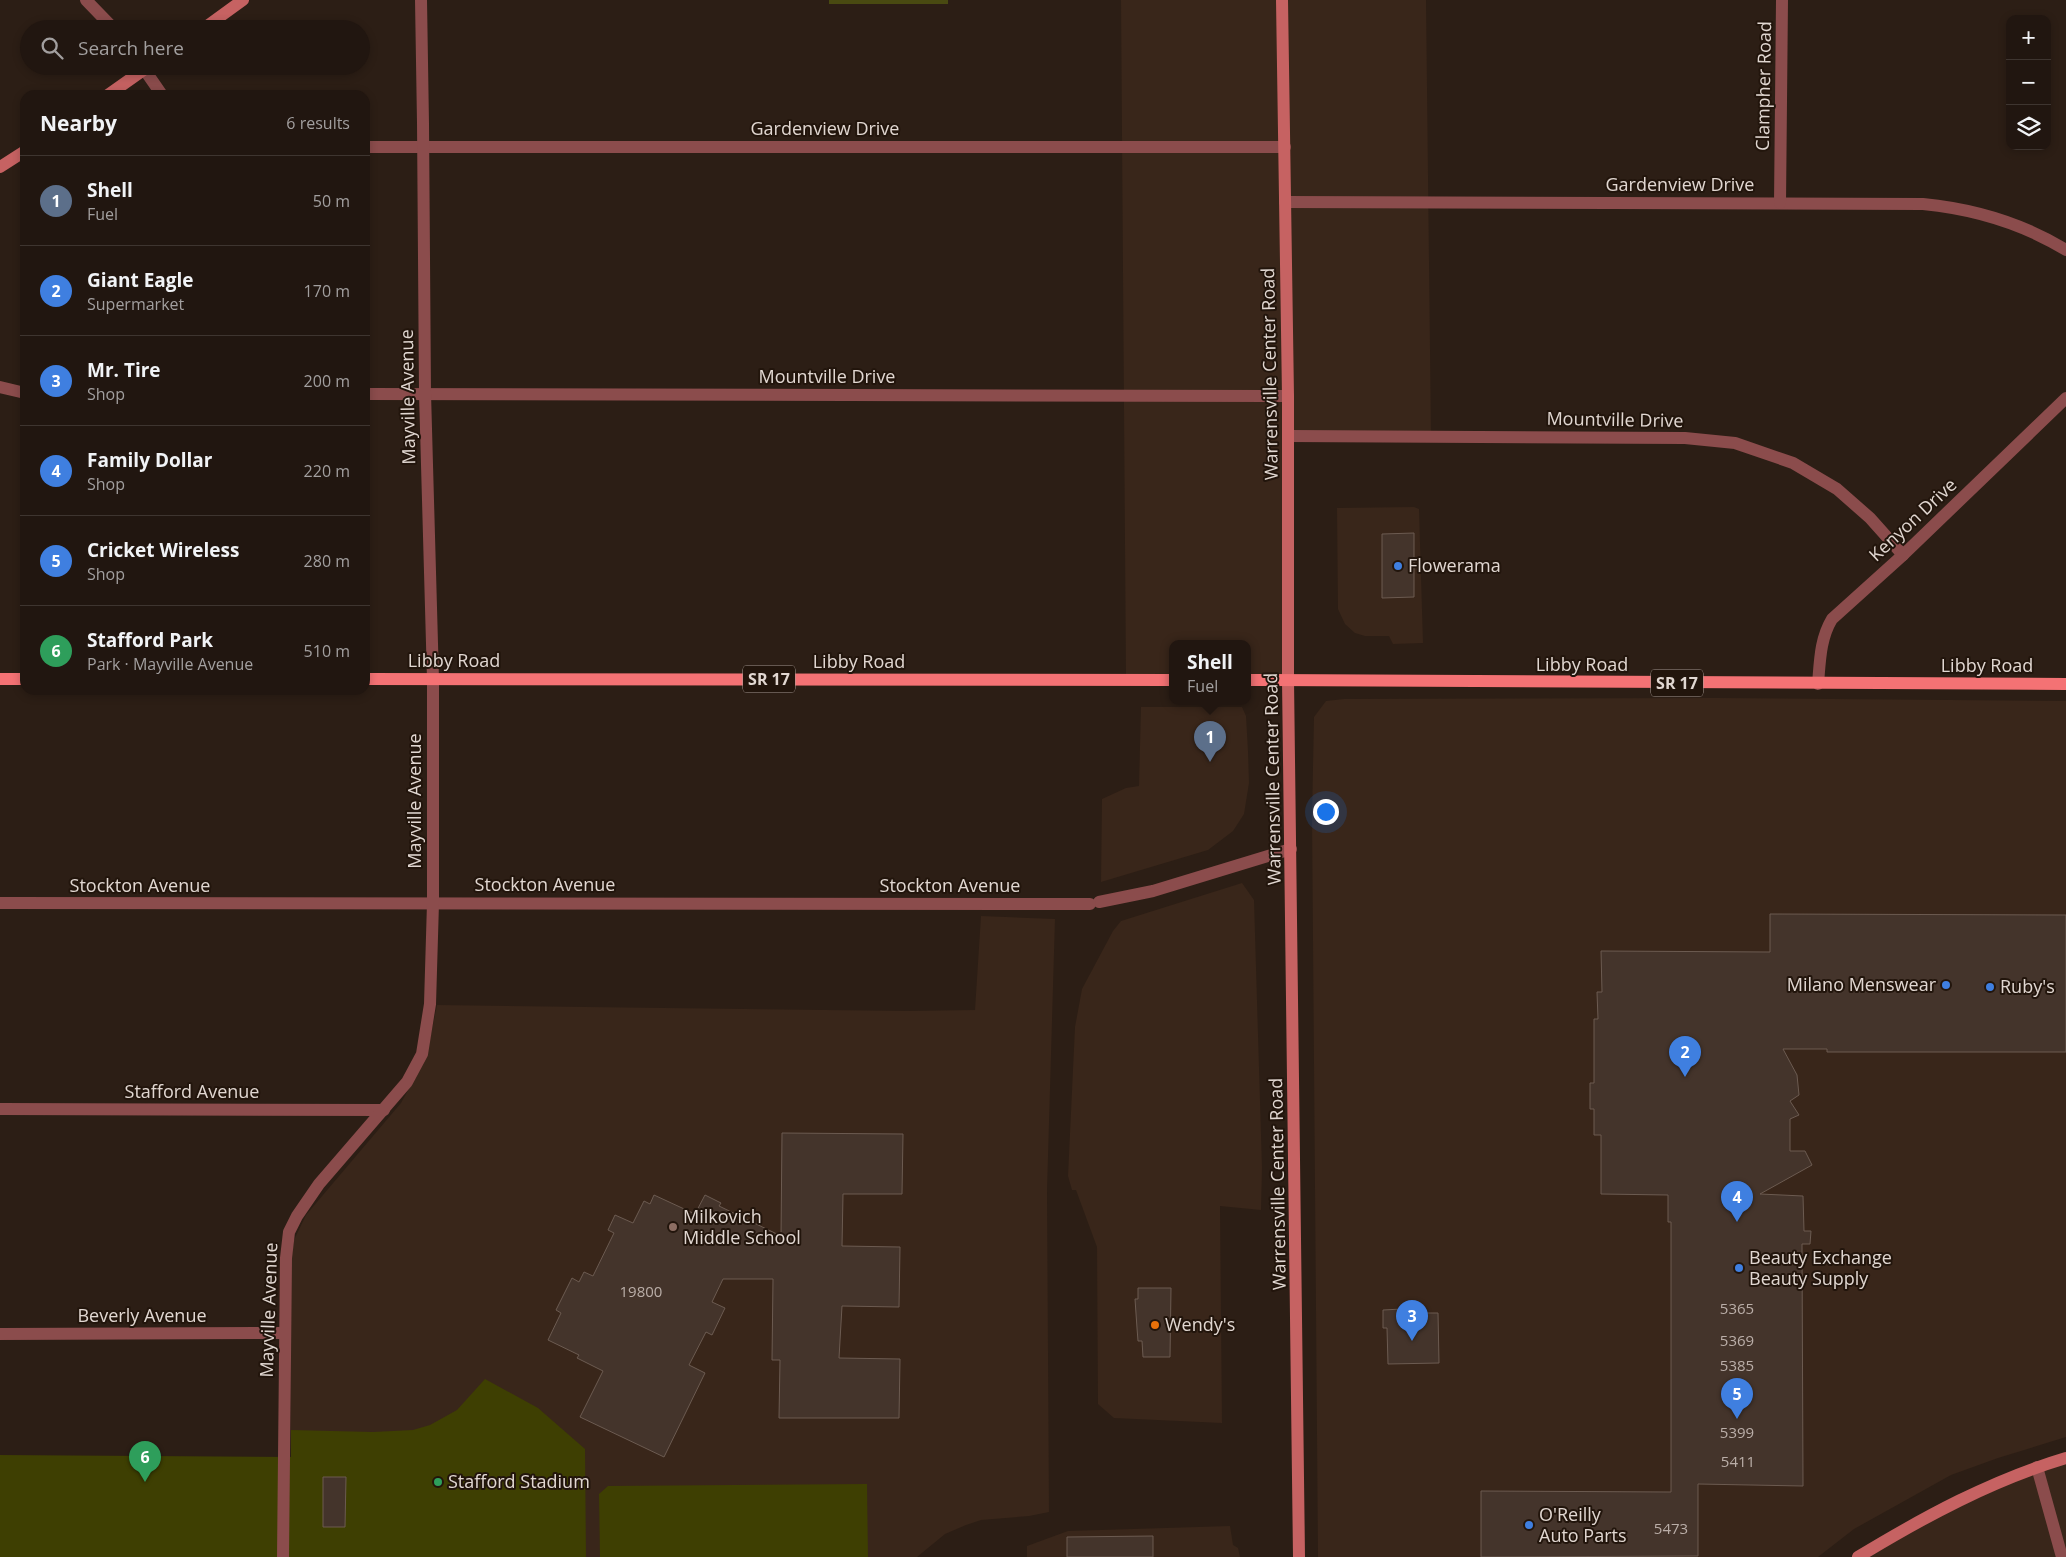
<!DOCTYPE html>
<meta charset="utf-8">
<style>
body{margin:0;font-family:"Open Sans",sans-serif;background:#2d231e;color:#f1f3f6}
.controls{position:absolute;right:15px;top:15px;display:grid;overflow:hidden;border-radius:10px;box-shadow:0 2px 8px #0003}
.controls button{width:45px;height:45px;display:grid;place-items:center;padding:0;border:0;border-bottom:1px solid #3e3530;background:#211610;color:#f1f3f6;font:25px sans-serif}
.you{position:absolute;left:1325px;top:811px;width:18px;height:18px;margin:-12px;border:4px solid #fff;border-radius:50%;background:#1a73e8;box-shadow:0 0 0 8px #1a73e833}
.badge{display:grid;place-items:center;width:32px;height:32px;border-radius:50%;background:#b45309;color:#fff;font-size:16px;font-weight:700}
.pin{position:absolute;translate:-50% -41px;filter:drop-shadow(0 1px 2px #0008)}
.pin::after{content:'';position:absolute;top:26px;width:18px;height:15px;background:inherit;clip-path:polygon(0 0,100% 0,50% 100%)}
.popup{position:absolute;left:1169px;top:640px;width:82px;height:65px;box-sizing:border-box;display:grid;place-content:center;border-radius:10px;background:#211610;filter:drop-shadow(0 1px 4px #0005);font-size:16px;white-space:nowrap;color:#a29f9f}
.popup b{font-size:19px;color:#f1f3f6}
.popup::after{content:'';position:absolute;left:50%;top:100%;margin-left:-10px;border:10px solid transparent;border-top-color:#211610}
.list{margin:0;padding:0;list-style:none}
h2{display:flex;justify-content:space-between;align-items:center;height:65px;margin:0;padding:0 20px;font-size:21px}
h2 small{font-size:16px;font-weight:400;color:#a29f9f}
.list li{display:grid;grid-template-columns:32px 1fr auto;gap:15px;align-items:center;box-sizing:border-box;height:90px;padding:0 20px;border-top:1px solid #3e3530}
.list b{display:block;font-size:19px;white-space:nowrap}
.list p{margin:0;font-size:16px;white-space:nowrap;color:#a29f9f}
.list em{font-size:16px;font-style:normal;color:#a29f9f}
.icon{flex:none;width:28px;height:28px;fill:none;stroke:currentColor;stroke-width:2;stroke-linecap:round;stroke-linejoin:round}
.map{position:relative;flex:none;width:2066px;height:1557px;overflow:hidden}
.search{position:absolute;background:#211610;box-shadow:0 2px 8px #0003;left:20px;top:20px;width:350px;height:55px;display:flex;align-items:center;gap:12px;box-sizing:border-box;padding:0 18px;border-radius:28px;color:#a29f9f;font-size:19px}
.panel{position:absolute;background:#211610;box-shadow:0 2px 8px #0003;left:20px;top:90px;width:350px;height:605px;border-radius:15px}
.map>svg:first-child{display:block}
.built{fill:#39261a}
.green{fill:#3e3f02}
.forest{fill:#494a11}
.building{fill:#44342b;stroke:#6c5b51}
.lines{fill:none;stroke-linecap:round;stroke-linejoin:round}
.street{stroke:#8b4c4c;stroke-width:12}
.secondary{stroke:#c66262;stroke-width:12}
.primary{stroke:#f47274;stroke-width:12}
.shop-dot{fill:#3f7fe0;stroke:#22150c;stroke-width:2}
.education-dot{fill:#8d6e63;stroke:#22150c;stroke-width:2}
.food-dot{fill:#e8710a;stroke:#22150c;stroke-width:2}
.leisure-dot{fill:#2e9e5b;stroke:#22150c;stroke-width:2}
.labels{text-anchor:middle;stroke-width:4;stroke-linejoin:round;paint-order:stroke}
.number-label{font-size:15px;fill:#baaea8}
.shield{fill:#22150c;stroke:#a89d96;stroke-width:1}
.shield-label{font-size:16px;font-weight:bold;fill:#e1d7d1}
.street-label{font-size:18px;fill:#e1d7d1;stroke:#22150c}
.poi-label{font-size:18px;fill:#e1d7d1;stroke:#22150c;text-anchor:start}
</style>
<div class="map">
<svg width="2066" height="1557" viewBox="0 0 2066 1557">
<rect width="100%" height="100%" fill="#2c1e15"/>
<g class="built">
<path d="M1121,0H1426L1431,436H1288V680H1248V643H1172V680H1126Z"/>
<path d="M1414,507L1419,509L1423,643L1393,644L1389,636H1365L1355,633L1345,624L1338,609L1337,508Z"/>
<path d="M1715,698L2066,701V1437L1998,1458L1951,1475L1854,1529L1818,1557H1318L1312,817L1314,717L1326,701L1344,699Z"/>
<path d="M1141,707H1242L1246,716L1248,751L1249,783L1244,814L1233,831L1208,850L1101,882L1102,799L1126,788L1139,786Z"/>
<path d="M1242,883L1254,900L1262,1168L1261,1210L1220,1206L1222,1423L1114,1418L1098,1404L1097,1247L1076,1190H1072L1068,1176L1075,1027L1082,989L1113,931L1121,921Z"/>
<path d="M981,916L1055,919L1047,1191L1049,1512L1029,1516L981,1520L966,1525L945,1534L917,1557H291V1261L294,1240L306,1215L401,1103L419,1070L430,1039L437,1005L908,1011L975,1010Z"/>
<path d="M2066,1458V1557H1858L1890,1538Z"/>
<path d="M1230,1526L1233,1545L1238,1548L1240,1557H1027V1546L1068,1531Z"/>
</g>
<g class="green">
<path d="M485,1379L538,1408L585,1449L586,1557H0V1455L291,1457V1430L373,1432L413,1430L430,1425L457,1410Z"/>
<path d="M867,1484L868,1557H600L599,1494L608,1486Z"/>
</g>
<rect class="forest" x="829" y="0" width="119" height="4"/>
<g class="building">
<path d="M1414,533V597L1382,598V534Z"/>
<path d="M1770,914L2066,915V1052H1827V1049H1783L1797,1075L1799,1095L1790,1101L1799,1115L1790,1119V1151H1805L1812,1165L1760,1194L1803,1196L1804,1231H1811L1810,1244H1802L1803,1486L1698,1484V1556L1481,1557V1491L1671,1492V1222H1668V1195L1601,1194V1135H1594V1109H1590V1083H1594V1019H1598L1597,992H1602L1601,951L1770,952Z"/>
<path d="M782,1133L903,1134L902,1194H843L842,1246L900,1247L899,1307L842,1306L839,1358L900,1359L899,1418H779L780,1360H772L773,1279H723L712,1302L725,1308L712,1335L706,1332L689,1365L705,1373L664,1457L580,1417L603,1371L577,1358L579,1355L548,1340L561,1313L556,1310L572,1278L579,1282L584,1272L593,1276L614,1233L608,1230L615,1215L633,1223L644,1201L650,1204L654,1195L695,1214L705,1195L721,1203L719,1206L781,1236Z"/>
<path d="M1138,1288H1171L1170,1357H1143L1142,1341H1138L1137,1328L1135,1299H1138Z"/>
<path d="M1402,1309V1313H1438L1439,1363L1388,1364L1387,1328H1383V1310Z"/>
<path d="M323,1477H346L345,1527H323Z"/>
<path d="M1153,1536V1557H1067V1537Z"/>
</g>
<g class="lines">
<g class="street">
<path d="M86,0L114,29"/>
<path d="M142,66L162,95"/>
<path d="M365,147H1285"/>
<path d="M1285,202L1923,204C1974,209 2022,223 2066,250"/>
<path d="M1780,203L1782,0"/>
<path d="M0,387L25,393"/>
<path d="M365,394L1288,396"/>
<path d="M1288,436L1685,438L1735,443L1793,463L1837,489L1870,518L1903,555"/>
<path d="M1818,684C1820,661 1820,639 1832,619L1903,555L2066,398"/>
<path d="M1099,902L1153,891L1291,849"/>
<path d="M0,903L1090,904"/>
<path d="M0,1109L384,1110"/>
<path d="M0,1334L285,1333"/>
<path d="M2037,1467L2062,1557"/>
<path d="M283,1557L286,1258L289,1232L297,1216L319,1184L407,1082L422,1054L430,1004L433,903V679L425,393L423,123L421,0"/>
</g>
<g class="secondary">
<path d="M1282,0L1288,396V680L1299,1557"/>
<path d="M203,29L243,0"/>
<path d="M108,95L149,66"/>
<path d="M0,167L25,151"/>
<path d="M1858,1557C1924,1517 1992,1480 2066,1458"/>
</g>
<g class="primary">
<path d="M0,679H25"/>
<path d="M365,679L1172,680"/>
<path d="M1248,680L2066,684"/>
</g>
</g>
<g class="shop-dot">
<circle cx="1398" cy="566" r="5"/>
<circle cx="1946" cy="985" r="5"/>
<circle cx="1990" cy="987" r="5"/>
<circle cx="1739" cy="1268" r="5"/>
<circle cx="1529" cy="1525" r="5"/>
</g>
<circle class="education-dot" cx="673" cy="1227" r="5"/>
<circle class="food-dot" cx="1155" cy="1325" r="5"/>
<circle class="leisure-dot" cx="438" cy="1482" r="5"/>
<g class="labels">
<g class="number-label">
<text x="641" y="1297">19800</text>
<text x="1737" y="1314">5365</text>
<text x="1737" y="1346">5369</text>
<text x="1737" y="1371">5385</text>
<text x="1737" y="1438">5399</text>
<text x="1738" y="1467">5411</text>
<text x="1671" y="1534">5473</text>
</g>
<g class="shield">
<rect x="743" y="665.5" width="52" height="27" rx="4"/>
<rect x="1651" y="669.5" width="52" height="27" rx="4"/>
</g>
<g class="shield-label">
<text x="769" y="685">SR 17</text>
<text x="1677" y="689">SR 17</text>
</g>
<g class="street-label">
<text transform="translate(1764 86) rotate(-89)" y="6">Clampher Road</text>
<text x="825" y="135">Gardenview Drive</text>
<text x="1680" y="191">Gardenview Drive</text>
<text transform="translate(1270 374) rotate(-91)" y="6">Warrensville Center Road</text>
<text x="827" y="383">Mountville Drive</text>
<text transform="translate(408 397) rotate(-91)" y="6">Mayville Avenue</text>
<text transform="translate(1615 420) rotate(1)" y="6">Mountville Drive</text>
<text transform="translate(1913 520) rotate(-43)" y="6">Kenyon Drive</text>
<text x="454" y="667">Libby Road</text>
<text x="859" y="668">Libby Road</text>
<text x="1582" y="671">Libby Road</text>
<text x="1987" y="672">Libby Road</text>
<text transform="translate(1273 779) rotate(-91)" y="6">Warrensville Center Road</text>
<text transform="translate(415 801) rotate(-90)" y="6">Mayville Avenue</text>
<text x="545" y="891">Stockton Avenue</text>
<text x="140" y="892">Stockton Avenue</text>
<text x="950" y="892">Stockton Avenue</text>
<text x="192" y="1098">Stafford Avenue</text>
<text transform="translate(1278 1184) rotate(-91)" y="6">Warrensville Center Road</text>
<text transform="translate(269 1310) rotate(-88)" y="6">Mayville Avenue</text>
<text x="142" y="1322">Beverly Avenue</text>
</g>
<g class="poi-label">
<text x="1408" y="572">Flowerama</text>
<text x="1936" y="991" text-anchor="end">Milano Menswear</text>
<text x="2000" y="993">Ruby's</text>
<text x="683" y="1223">Milkovich<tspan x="683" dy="21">Middle School</tspan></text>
<text x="1749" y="1264">Beauty Exchange<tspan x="1749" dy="21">Beauty Supply</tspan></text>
<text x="1165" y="1331">Wendy's</text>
<text x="448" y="1488">Stafford Stadium</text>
<text x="1539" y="1521">O'Reilly<tspan x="1539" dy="21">Auto Parts</tspan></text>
</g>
</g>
</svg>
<div class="controls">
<button>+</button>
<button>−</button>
<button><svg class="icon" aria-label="layers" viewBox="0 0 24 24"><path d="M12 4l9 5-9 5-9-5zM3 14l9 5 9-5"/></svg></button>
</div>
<div class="you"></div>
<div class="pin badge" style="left:1210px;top:762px;background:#5c6f8a">1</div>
<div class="popup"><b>Shell</b>Fuel</div>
<div class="pin badge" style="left:1685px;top:1077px;background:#3f7fe0">2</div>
<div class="pin badge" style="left:1412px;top:1341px;background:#3f7fe0">3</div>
<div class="pin badge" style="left:1737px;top:1222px;background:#3f7fe0">4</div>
<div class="pin badge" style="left:1737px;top:1419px;background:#3f7fe0">5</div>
<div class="pin badge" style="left:145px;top:1482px;background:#2e9e5b">6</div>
<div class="search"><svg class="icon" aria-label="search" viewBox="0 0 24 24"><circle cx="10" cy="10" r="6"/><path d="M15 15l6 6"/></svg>Search here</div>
<section class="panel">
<h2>Nearby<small>6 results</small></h2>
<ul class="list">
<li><span class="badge" style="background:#5c6f8a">1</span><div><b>Shell</b><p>Fuel</p></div><em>50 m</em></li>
<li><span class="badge" style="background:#3f7fe0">2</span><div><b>Giant Eagle</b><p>Supermarket</p></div><em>170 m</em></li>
<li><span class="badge" style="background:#3f7fe0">3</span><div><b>Mr. Tire</b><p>Shop</p></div><em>200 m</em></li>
<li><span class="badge" style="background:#3f7fe0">4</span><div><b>Family Dollar</b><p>Shop</p></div><em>220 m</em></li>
<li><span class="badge" style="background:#3f7fe0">5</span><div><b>Cricket Wireless</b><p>Shop</p></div><em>280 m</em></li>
<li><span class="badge" style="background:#2e9e5b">6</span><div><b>Stafford Park</b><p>Park · Mayville Avenue</p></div><em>510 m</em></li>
</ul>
</section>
</div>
